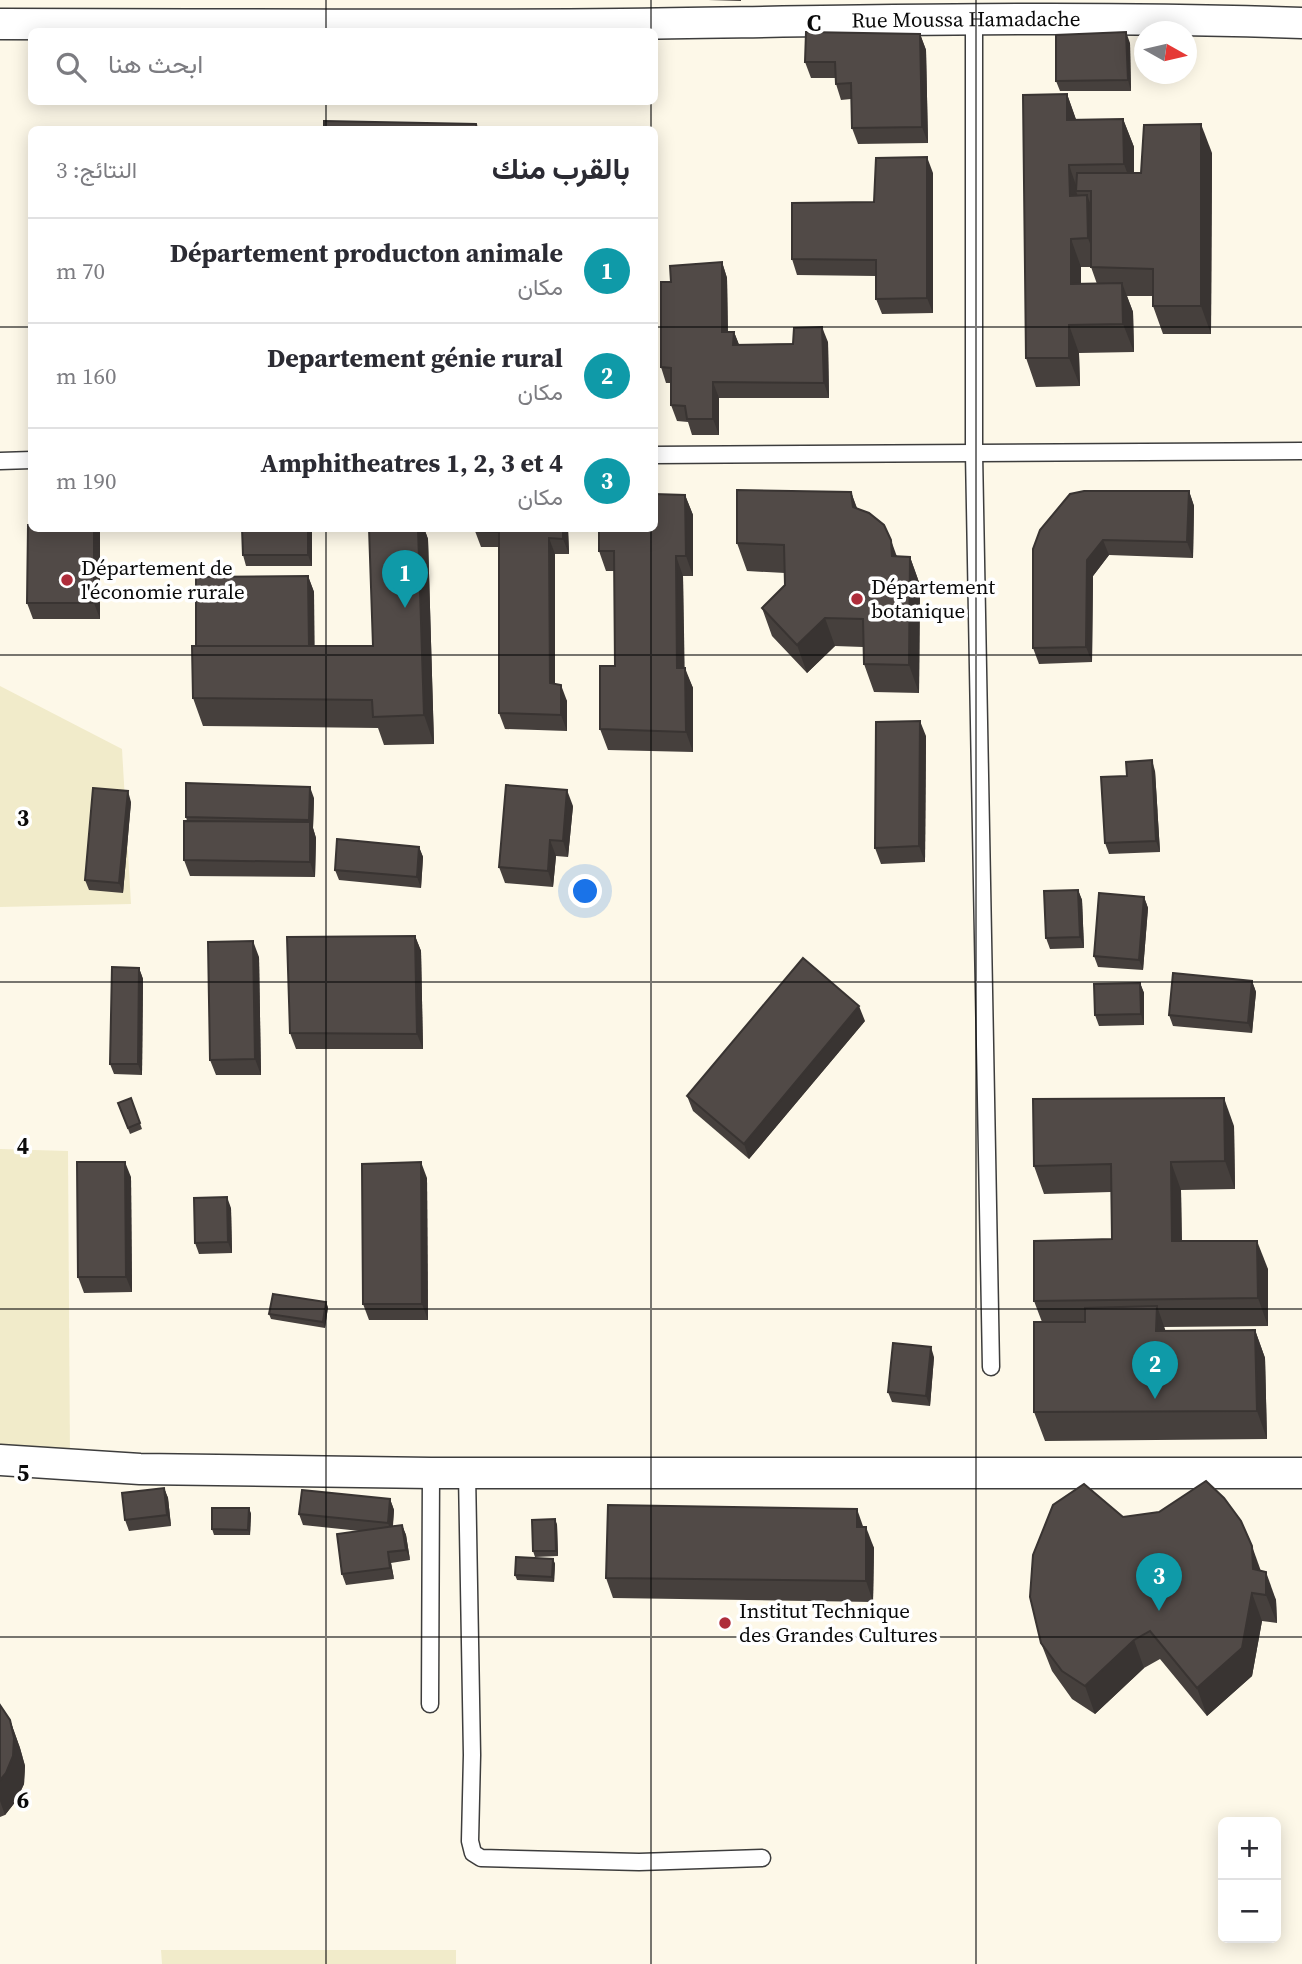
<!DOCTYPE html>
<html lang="ar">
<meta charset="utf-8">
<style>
body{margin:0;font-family:"Source Serif 4",Vazirmatn,serif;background:#f2f2f3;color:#2b2b33;direction:rtl}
.controls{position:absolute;right:21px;bottom:21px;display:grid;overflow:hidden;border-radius:10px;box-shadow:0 4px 18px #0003}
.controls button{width:63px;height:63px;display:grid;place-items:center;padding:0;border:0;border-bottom:2px solid #e1e1e2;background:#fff;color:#2b2b33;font:35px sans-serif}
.compass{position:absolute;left:1134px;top:21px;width:63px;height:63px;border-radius:50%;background:#fff;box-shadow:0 4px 18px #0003;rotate:98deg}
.you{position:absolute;left:586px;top:892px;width:24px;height:24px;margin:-18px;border:5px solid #fff;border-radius:50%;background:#1a73e8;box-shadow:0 0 0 10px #1a73e833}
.badge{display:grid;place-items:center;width:46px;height:46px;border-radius:50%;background:#d93025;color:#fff;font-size:23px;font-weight:700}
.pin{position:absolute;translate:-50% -58px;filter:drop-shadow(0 2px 4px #0008)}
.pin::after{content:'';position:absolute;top:37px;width:24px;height:21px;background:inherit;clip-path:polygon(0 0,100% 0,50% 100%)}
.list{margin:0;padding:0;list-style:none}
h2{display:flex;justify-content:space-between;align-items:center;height:91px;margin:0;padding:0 28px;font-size:30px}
h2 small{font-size:23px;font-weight:400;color:#7c7c81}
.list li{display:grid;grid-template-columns:46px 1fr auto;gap:21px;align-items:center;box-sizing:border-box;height:105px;padding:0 28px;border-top:2px solid #e1e1e2}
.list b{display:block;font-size:26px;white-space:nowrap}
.list p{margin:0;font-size:23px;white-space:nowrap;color:#7c7c81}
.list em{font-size:23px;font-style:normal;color:#7c7c81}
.icon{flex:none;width:38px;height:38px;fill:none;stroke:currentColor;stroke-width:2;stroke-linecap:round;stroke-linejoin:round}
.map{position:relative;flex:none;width:1302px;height:1964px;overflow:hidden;direction:ltr}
.search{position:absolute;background:#fff;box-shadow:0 4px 18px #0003;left:28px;top:28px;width:630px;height:77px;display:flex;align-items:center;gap:18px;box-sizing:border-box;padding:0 24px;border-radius:10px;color:#7c7c81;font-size:26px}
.panel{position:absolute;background:#fff;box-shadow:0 4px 18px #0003;left:28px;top:126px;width:630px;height:406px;border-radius:10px;direction:rtl}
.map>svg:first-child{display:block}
.farmland{fill:#f1ebca}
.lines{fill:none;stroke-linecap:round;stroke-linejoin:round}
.lane-casing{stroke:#3d3d3d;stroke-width:19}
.street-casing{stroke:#3d3d3d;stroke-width:33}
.lane{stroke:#fff;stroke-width:16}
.street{stroke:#fff;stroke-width:30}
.wall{fill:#46403d;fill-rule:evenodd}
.shaded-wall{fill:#393432}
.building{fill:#514a47;stroke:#393432;stroke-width:2}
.grid{fill:none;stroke:#0a0a0a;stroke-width:2;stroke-opacity:0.55}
.poi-dot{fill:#ae2d3a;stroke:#fff;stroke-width:2.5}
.labels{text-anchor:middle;stroke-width:7;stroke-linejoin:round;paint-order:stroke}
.street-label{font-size:21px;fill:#0a0a0a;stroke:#fff}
.poi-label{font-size:21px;fill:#0a0a0a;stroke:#fff;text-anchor:start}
.grid-label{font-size:23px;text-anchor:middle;font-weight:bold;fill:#0a0a0a;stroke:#fff;stroke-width:7;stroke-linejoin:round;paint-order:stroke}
</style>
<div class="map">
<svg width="1302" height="1964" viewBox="0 0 1302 1964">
<rect width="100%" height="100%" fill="#fdf8e8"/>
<g class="farmland">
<path d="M0,686L122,749L131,904L0,907Z"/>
<path d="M0,1149L68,1151L70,1457L0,1456Z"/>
<path d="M161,1950H456V1964H162Z"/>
</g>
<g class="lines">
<g class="lane-casing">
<g id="lane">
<path d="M974,20V453L991,1367"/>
<path d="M654,455L1302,451"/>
<path d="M0,461L32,460"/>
<path d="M467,1473L472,1755L470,1841L473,1853L481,1858L639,1862L762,1858"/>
<path d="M430,1704L431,1473"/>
</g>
</g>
<g class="street-casing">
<g id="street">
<path id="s1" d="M0,24C207,24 414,26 622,24C848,21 1075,15 1302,23"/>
<path d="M0,1460L140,1469L431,1473H1302"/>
</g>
</g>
<use href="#lane" class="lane"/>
<use href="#street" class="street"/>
</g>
<g class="wall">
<path d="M708,0H741V1Z"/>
<path d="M920,34L926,50L928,143L858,144L852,128L851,99L841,100L836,84V78H811L805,62Z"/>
<path d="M1130,43L1131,91H1060L1056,81Z"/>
<path d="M1067,94L1076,120L1123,119L1134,147V173H1141L1212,153L1211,334H1163L1153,306V296H1127L1133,312L1134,352L1079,353L1080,386L1036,387L1026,358ZM1081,267H1091L1097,284H1081Z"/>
<path d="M933,173V313L882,314L876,299V276L797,275L792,259L874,202Z"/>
<path d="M722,262L727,278L728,332H734L739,345L828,342L829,398H719V435H692L688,422L677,421L671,405V383H666L661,367L671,282Z"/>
<path d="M1189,491L1194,506L1193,558L1109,555L1093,576L1092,662L1039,664L1033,648L1070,494Z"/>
<path d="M851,492L857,508L897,556L910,557L920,585L919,693L874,692L864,664L863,647L835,646L807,673L772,636L762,608L785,585V573L747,571L737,543Z"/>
<path d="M685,495L693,515V576H683L684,668L693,688V752L608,750L600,729L615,666L614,571H606L599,551Z"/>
<path d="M100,528V619H33L27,603Z"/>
<path d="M312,528V566H246L243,555Z"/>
<path d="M369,528H424L428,539L434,744L384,745L378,728L203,726L193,698L196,646L308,576L314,592V646H373Z"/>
<path d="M568,528L569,554H555V684L567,701V731L505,729L499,713V547H481L475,531Z"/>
<path d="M926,736L925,862L881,864L875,848Z"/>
<path d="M1155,771L1160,852L1109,854L1105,843L1127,776Z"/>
<path d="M314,798L313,828L316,838L315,877L190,876L184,860L187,821L186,817Z"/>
<path d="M131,802L123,893L89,890L85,880Z"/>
<path d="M573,806L568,857L556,856L553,887L505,883L499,867Z"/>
<path d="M419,847L423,857L421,888L339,880L335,870Z"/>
<path d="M1078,890L1082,900L1084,948L1050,949L1046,938Z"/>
<path d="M1144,897L1148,908L1143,970L1098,967L1094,956Z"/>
<path d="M415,936L421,951L423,1049H296L290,1033Z"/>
<path d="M259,957L261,1075H216L210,1060Z"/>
<path d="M139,968L143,979L142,1075L114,1074L110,1064Z"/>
<path d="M1252,981L1256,992L1252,1033L1173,1026L1169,1015Z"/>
<path d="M1140,983L1144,993V1025L1099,1026L1095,1015Z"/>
<path d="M865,1021L749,1159L693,1111L687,1096Z"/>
<path d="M131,1098L142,1129L130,1134L118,1103Z"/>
<path d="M1234,1126L1235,1189L1181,1190L1182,1241L1268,1269V1326L1164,1327L1165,1331L1255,1330L1265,1358L1267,1439L1045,1441L1034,1412L1042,1322L1034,1301L1112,1239L1111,1192L1044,1194L1034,1166Z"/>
<path d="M131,1177L132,1292L84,1293L78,1277Z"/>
<path d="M427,1178L428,1320H369L363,1304Z"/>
<path d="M231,1208L232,1253L199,1254L195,1243Z"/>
<path d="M328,1307L325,1328L271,1319L269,1314Z"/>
<path d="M934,1357L930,1406L892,1402L888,1392Z"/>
<path d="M164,1488L168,1498L171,1526L129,1531L125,1520Z"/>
<path d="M390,1499L394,1510L393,1526L402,1525L406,1535L410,1560L391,1563L394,1579L346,1585L342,1574L360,1531L303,1525L299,1514Z"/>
<path d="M249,1508L251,1514L250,1535H214L212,1529Z"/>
<path d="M1123,1517L1261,1571L1276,1600L1277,1623L1262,1621L1252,1676L1207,1716L1160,1659L1144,1668L1095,1714L1072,1699L1052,1671L1041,1643Z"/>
<path d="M555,1519L557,1525L558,1556L535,1557L533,1551Z"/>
<path d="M863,1527L874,1548L873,1602L613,1598L606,1578Z"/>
<path d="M553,1559L555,1564L554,1582L517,1580L515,1575Z"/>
<path d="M0,1705L10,1720L20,1748L25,1766L24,1784L16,1801L5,1815L0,1817Z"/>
</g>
<g class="shaded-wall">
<path d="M1126,32L1130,43L1131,91L1128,80Z"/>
<path d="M920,34L926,50L928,143L922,127Z"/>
<path d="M1067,94L1077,122L1067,120Z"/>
<path d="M1123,119L1134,147V192L1124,164Z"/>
<path d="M1201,124L1212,153L1211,334L1201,306Z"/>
<path d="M927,157L933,173V313L927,298Z"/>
<path d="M1069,165L1078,191H1076L1079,199L1070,196Z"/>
<path d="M1087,195L1098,223V266L1088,238Z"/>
<path d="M1071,239L1081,267V312L1071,284Z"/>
<path d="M722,262L727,278L728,348L722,332Z"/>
<path d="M1122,283L1133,312L1134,352L1123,324Z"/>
<path d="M1069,325L1079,353L1080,386L1069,358Z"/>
<path d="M822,327L828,342L829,398L824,383Z"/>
<path d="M734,332L740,347L733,345Z"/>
<path d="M713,382L719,398V435L713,419Z"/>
<path d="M1189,491L1194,506L1193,558L1187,542Z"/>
<path d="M851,492L861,520L853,507Z"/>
<path d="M685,495L693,515V576L686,556Z"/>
<path d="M94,528H100V619L94,603Z"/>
<path d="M308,528H312V566L308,555Z"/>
<path d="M418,528H424L428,539L434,744L424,715Z"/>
<path d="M563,528H568L569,554L563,539Z"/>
<path d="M549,538L555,554V699L550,683Z"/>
<path d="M891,540L901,568L892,556Z"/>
<path d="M1103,540L1109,555L1093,576L1092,662L1086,647L1087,560Z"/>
<path d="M676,556L683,576L685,688L677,668Z"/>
<path d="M910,557L920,585L919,693L909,665Z"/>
<path d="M308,576L314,592L315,674L309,658Z"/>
<path d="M825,618L835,646L807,673L797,645Z"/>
<path d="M685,668L693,688V752L686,732Z"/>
<path d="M561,685L567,701V731L561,715Z"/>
<path d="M920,721L926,736L925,862L919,846Z"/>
<path d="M1152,760L1155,771L1160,852L1156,841Z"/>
<path d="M310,787L314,798L313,828L316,838L315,877L310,862V825L309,820Z"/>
<path d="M567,790L573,806L568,857L563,841Z"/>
<path d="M128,791L131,802L123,893L119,883Z"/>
<path d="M550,840L556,856L553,887L548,871Z"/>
<path d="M419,847L423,857L421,888L417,877Z"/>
<path d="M1078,890L1082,900L1084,948L1080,937Z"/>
<path d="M1144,897L1148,908L1143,970L1139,960Z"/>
<path d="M415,936L421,951L423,1049L417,1034Z"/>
<path d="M253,941L259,957L261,1075L255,1059Z"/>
<path d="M139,968L143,979L142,1075L138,1064Z"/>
<path d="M1252,981L1256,992L1252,1033L1248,1023Z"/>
<path d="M1140,983L1144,993V1025L1141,1014Z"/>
<path d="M859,1006L865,1021L749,1159L744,1144Z"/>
<path d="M1224,1098L1234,1126L1235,1189L1225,1161Z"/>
<path d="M125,1162L131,1177L132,1292L126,1277Z"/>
<path d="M421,1162L427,1178L428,1320L422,1304Z"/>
<path d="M1171,1162L1181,1190L1182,1269L1172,1241Z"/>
<path d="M227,1197L231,1208L232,1253L228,1242Z"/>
<path d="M1257,1241L1268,1269V1326L1258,1298Z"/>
<path d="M326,1302L328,1307L325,1328L323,1322Z"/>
<path d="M1157,1306L1167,1335L1156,1331Z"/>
<path d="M1255,1330L1265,1358L1267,1439L1257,1411Z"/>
<path d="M931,1347L934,1357L930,1406L926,1396Z"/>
<path d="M164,1488L168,1498L171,1526L167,1515Z"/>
<path d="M390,1499L394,1510L392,1534L388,1523Z"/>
<path d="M249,1508L251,1514L250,1535L248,1530Z"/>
<path d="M857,1509L864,1529L857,1527Z"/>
<path d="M555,1519L557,1525L558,1556L556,1551Z"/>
<path d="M402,1525L406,1535L410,1560L406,1550Z"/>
<path d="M866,1527L874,1548L873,1602L866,1581Z"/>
<path d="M1252,1546L1262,1574L1253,1569Z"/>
<path d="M388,1552L391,1563L394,1579L390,1568Z"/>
<path d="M553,1559L555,1564L554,1582L552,1577Z"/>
<path d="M1266,1572L1276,1600L1277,1623L1266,1595Z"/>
<path d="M1252,1593L1262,1621L1252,1676L1207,1716L1197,1688Z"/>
<path d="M1134,1640L1144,1668L1095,1714L1085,1686Z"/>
<path d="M10,1720L20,1748L25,1766L24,1784L16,1801L5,1815L0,1801V1780Z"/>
</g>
<g class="building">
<path d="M806,32L920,34L922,127L852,128L851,83L836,84L835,62H805Z"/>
<path d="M1126,32L1128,80L1056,81V35Z"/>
<path d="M1067,94V120L1123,119L1124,164L1069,165L1070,196L1087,195L1088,238L1071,239V284L1122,283L1123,324L1069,325V358H1026L1023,95Z"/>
<path d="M324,121L476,124L477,130H324Z"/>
<path d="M1201,124V306H1153V269L1091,267V191H1076L1077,173H1141L1144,125Z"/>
<path d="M927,157V298L876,299V260L792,259V203L874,202L876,158Z"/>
<path d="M722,262V332H734L733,345L793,344L794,328L822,327L824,383L713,382V419H687L685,406L671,405V368L661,367V282H671L670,266Z"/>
<path d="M737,490L851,492L853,507L869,513L884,525L891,540L892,556L910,557L909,665L864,664L863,619L825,618L797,645L762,608L785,585L784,545L737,543Z"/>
<path d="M1084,491H1189L1187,542L1103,540L1087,560L1086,647L1033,648V549L1040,530L1070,494Z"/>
<path d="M654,494L685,495L686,556H676L677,668H685L686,732L600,729V666H615L614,551H599V528H654Z"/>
<path d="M28,525H32V528H94V603H27Z"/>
<path d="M242,528H308V555H243Z"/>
<path d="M369,528H418L424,715L373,717L372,700L193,698L192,646H373Z"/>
<path d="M475,528H563V539L549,538L550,683L561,685V715L499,713V532L475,531Z"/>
<path d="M308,576L309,646H196V577Z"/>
<path d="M920,721L919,846L875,848L876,722Z"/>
<path d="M1152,760L1156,841L1105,843L1101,777L1127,776L1126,762Z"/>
<path d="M186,783L310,787L309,820L186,817Z"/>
<path d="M506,785L567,790L563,841L550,840L548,871L499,867Z"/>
<path d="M93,788L128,791L119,883L85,880Z"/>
<path d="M184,821L310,822V862L184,860Z"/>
<path d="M337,839L419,847L417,877L335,870Z"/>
<path d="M1078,890L1080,937L1046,938L1044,891Z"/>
<path d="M1099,893L1144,897L1139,960L1094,956Z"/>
<path d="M415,936L417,1034L290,1033L287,937Z"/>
<path d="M253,941L255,1059L210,1060L208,942Z"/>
<path d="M803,958L859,1006L744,1144L687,1096Z"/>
<path d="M112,967L139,968L138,1064H110Z"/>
<path d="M1173,973L1252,981L1248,1023L1169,1015Z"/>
<path d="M1140,983L1141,1014L1095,1015L1094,984Z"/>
<path d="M131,1098L140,1123L128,1128L118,1103Z"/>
<path d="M1224,1098L1225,1161L1171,1162L1172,1241H1257L1258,1298L1034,1301V1241L1112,1239L1111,1164L1034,1166L1033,1099Z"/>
<path d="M77,1162H125L126,1277H78Z"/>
<path d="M421,1162L422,1304H363L362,1164Z"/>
<path d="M227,1197L228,1242L195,1243L194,1198Z"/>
<path d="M273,1294L326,1302L323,1322L269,1314Z"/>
<path d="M1157,1306L1156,1331L1255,1330L1257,1411L1034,1412V1322H1085V1308Z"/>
<path d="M893,1343L931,1347L926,1396L888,1392Z"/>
<path d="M1206,1481L1224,1498L1241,1521L1252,1546L1253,1569L1266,1572V1595L1252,1593L1242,1648L1197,1688L1150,1631L1134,1640L1085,1686L1062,1671L1041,1643L1030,1597L1033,1555L1053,1505L1084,1484L1123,1517L1159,1512Z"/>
<path d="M164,1488L167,1515L125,1520L122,1493Z"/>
<path d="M302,1490L390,1499L388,1523L299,1514Z"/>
<path d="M608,1505L857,1509V1527H866V1581L606,1578Z"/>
<path d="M212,1508H249L248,1530L212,1529Z"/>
<path d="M555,1519L556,1551H533L532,1520Z"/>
<path d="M402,1525L406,1550L388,1552L390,1568L342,1574L337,1534Z"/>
<path d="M516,1557L553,1559L552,1577L515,1575Z"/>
<path d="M0,1705L10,1720L14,1738L13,1756L6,1773L0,1780Z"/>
</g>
<path class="grid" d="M326,0V32M651,0V32M976,0V1964M326,102V130M651,102V130M0,327H32M654,327H1302M326,528V1964M651,528V1964M0,655H1302M0,982H1302M0,1309H1302M0,1637H1302"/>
<g class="poi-dot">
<circle cx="67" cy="580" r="7"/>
<circle cx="857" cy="599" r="7"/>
<circle cx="725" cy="1623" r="7"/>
</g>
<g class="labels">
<g class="street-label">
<text dy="7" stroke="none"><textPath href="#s1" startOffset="966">Rue Moussa Hamadache</textPath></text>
</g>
<g class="poi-label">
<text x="81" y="575">Département de<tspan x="81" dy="24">l'économie rurale</tspan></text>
<text x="871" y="594">Département<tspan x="871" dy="24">botanique</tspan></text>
<text x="739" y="1618">Institut Technique<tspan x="739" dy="24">des Grandes Cultures</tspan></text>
</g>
</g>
<g class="grid-label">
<text x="814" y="31">C</text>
<text x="23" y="826">3</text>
<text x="23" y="1154">4</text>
<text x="23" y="1481">5</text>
<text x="23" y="1808">6</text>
</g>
</svg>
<div class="controls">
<button>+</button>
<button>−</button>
</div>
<svg class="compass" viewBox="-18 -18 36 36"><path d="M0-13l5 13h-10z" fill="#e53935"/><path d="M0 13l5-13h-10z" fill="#7c7c81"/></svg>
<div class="you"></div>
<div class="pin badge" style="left:405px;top:608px;background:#0f9aa8">1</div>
<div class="pin badge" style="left:1155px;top:1399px;background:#0f9aa8">2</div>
<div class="pin badge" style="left:1159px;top:1611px;background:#0f9aa8">3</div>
<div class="search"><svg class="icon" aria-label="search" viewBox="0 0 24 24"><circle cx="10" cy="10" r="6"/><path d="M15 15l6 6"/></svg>ابحث هنا</div>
<section class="panel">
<h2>بالقرب منك<small>النتائج: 3</small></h2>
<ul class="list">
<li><span class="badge" style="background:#0f9aa8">1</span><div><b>Département producton animale</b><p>مكان</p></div><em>70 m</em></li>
<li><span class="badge" style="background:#0f9aa8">2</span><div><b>Departement génie rural</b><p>مكان</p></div><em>160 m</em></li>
<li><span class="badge" style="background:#0f9aa8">3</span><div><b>Amphitheatres 1, 2, 3 et 4</b><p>مكان</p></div><em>190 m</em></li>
</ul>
</section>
</div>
